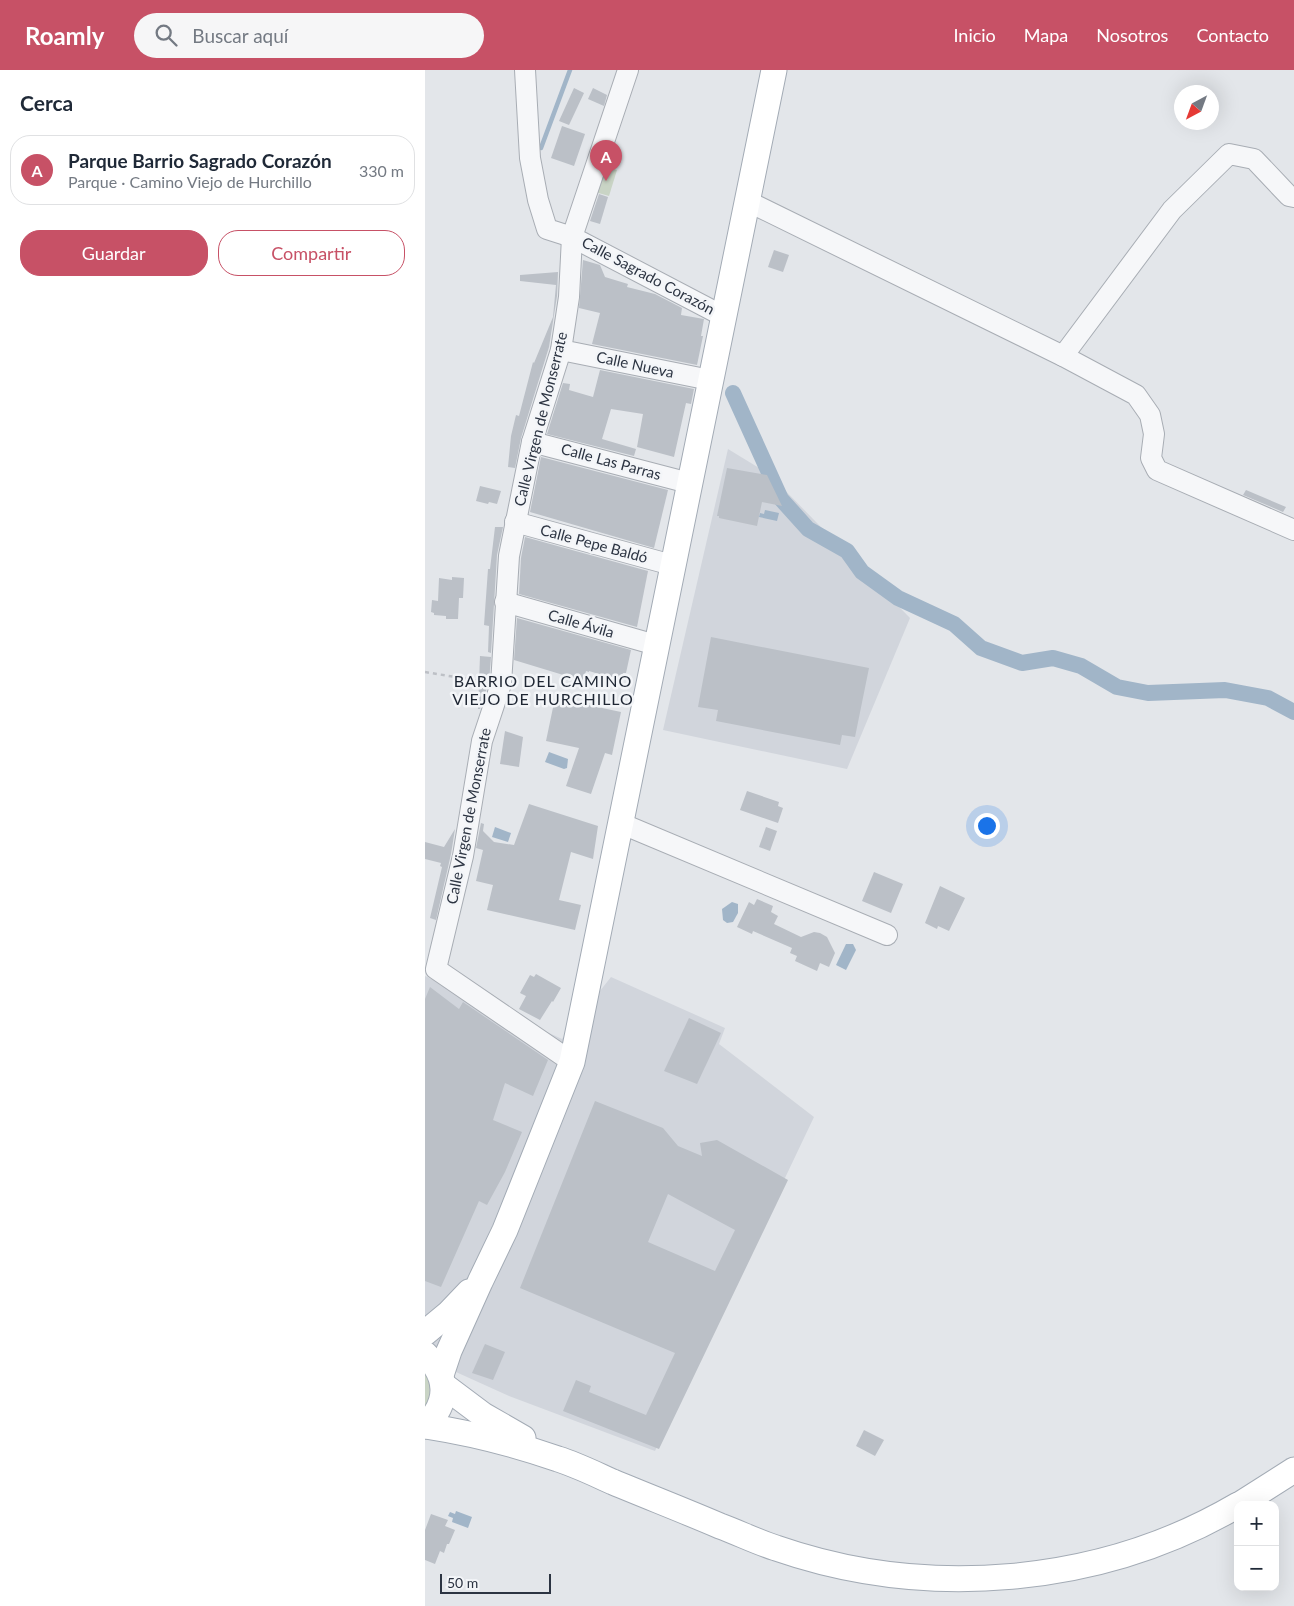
<!DOCTYPE html>
<html lang="es">
<meta charset="utf-8">
<style>
body{margin:0;font-family:Lato,sans-serif;background:#f6f6f7;color:#1f2937}
.controls{position:absolute;right:15px;bottom:15px;display:grid;overflow:hidden;border-radius:10px;box-shadow:0 5px 20px #0002}
.controls button{width:45px;height:45px;display:grid;place-items:center;padding:0;border:0;border-bottom:1px solid #e0e1e3;background:#fff;color:#1f2937;font:25px sans-serif}
.compass{position:absolute;left:749px;top:15px;width:45px;height:45px;border-radius:50%;background:#fff;box-shadow:0 5px 20px #0002;rotate:221deg}
.scale{position:absolute;left:15px;bottom:12px;width:111px;box-sizing:border-box;padding-left:5px;border:2px solid #2c3442;border-top:0;font-size:14px;line-height:18px;white-space:nowrap;color:#2c3442;-webkit-text-stroke:4px #f3f5f8;paint-order:stroke}
.you{position:absolute;left:561px;top:755px;width:18px;height:18px;margin:-12px;border:4px solid #fff;border-radius:50%;background:#1a73e8;box-shadow:0 0 0 8px #1a73e833}
.badge{display:grid;place-items:center;width:32px;height:32px;border-radius:50%;background:#c75166;color:#fff;font-size:16px;font-weight:700}
.pin{position:absolute;translate:-50% -41px;filter:drop-shadow(0 1px 2px #0008)}
.pin::after{content:'';position:absolute;top:26px;width:18px;height:15px;background:inherit;clip-path:polygon(0 0,100% 0,50% 100%)}
.list{margin:0;padding:0;list-style:none}
h2{display:flex;justify-content:space-between;align-items:center;height:65px;margin:0;padding:0 20px;font-size:21px}
h2 small{font-size:16px;font-weight:400;color:#747a83}
.list li{display:grid;grid-template-columns:32px 1fr auto;gap:15px;align-items:center;box-sizing:border-box;height:70px;margin:0 10px 10px;padding:0 10px;border:1px solid #e0e1e3;border-radius:20px}
.list b{display:block;font-size:19px;white-space:nowrap}
.list p{margin:0;font-size:16px;white-space:nowrap;color:#747a83}
.list em{font-size:16px;font-style:normal;color:#747a83}
.actions{display:flex;gap:10px;padding:15px 20px}
.actions a{flex:1;padding:11px 0;border:1px solid #c75166;border-radius:20px;text-align:center;font-size:18px;color:#c75166}
.actions .main{background:#c75166;color:#fff}
.icon{flex:none;width:28px;height:28px;fill:none;stroke:currentColor;stroke-width:2;stroke-linecap:round;stroke-linejoin:round}
.map{position:relative;flex:none;width:869px;height:1536px;overflow:hidden}
header{display:flex;align-items:center;gap:30px;box-sizing:border-box;height:70px;padding:0 25px;background:#c75166;color:#fff}
header strong{font-size:24px}
nav{display:flex;gap:28px;margin-inline-start:auto;font-size:18px}
.search{width:350px;height:45px;background:#f6f6f7;display:flex;align-items:center;gap:12px;box-sizing:border-box;padding:0 18px;border-radius:28px;color:#747a83;font-size:19px}
main{display:flex}
aside{flex:1;background:#fff}
.map>svg:first-child{display:block}
.built{fill:#d1d5dc}
.green{fill:#c9d4c5}
.water{fill:#a1b5c8}
.lines{fill:none;stroke-linecap:round;stroke-linejoin:round}
.stream{stroke:#a1b5c8;stroke-width:4.5}
.canal{stroke:#a1b5c8;stroke-width:16}
.building{fill:#bbc0c7;fill-rule:evenodd}
.minor-casing{stroke:#a8adb4;stroke-width:22}
.major-casing{stroke:#a3abb5;stroke-width:27}
.path{stroke:#bdc0c6;stroke-width:2.5;stroke-dasharray:4 4;stroke-linecap:butt}
.minor{stroke:#f6f7f9;stroke-width:20}
.major{stroke:#fff;stroke-width:25}
.labels{text-anchor:middle;stroke-width:5;stroke-linejoin:round;paint-order:stroke}
.street-label{font-size:15px;fill:#2c3442;stroke:#f3f5f8}
.neighbourhood-label{font-size:16px;letter-spacing:1px;fill:#1e2633;stroke:#f3f5f8}
</style>
<header>
<strong>Roamly</strong>
<div class="search"><svg class="icon" aria-label="search" viewBox="0 0 24 24"><circle cx="10" cy="10" r="6"/><path d="M15 15l6 6"/></svg>Buscar aquí</div>
<nav><a>Inicio</a><a>Mapa</a><a>Nosotros</a><a>Contacto</a></nav>
</header>
<main>
<aside>
<h2>Cerca<small></small></h2>
<ul class="list">
<li><span class="badge">A</span><div><b>Parque Barrio Sagrado Corazón</b><p>Parque · Camino Viejo de Hurchillo</p></div><em>330 m</em></li>
</ul>
<div class="actions"><a class="main">Guardar</a><a>Compartir</a></div>
</aside>
<div class="map">
<svg width="869" height="1536" viewBox="0 0 869 1536">
<rect width="100%" height="100%" fill="#e3e6ea"/>
<g class="built">
<path d="M303,379L344,404L485,548L422,699L238,660Z"/>
<path d="M0,906L137,969L186,907L300,958L294,974L389,1047L230,1381L84,1326L0,1288Z"/>
</g>
<g class="green">
<path d="M178,96L192,100L184,126L170,122Z"/>
<path d="M0,1303C8,1316 6,1326 0,1339Z"/>
</g>
<g class="water">
<path d="M340,440L354,443L352,451L334,447L335,443L339,444Z"/>
<path d="M124,682L143,689L142,698L139,699L120,692Z"/>
<path d="M70,757L86,763L83,772L67,767Z"/>
<path d="M307,832L313,834V843L308,852L302,853L298,850L297,839Z"/>
<path d="M421,874H428L431,880L421,900L411,895Z"/>
<path d="M31,1441L47,1447L43,1458L27,1452L28,1448L23,1446L25,1442L30,1444Z"/>
</g>
<g class="lines">
<path class="stream" d="M116,78L145,0"/>
<path class="canal" d="M308,323L356,429L383,459L422,481L437,502L473,528L529,554L556,578L597,593L628,588L656,596L692,617L723,623L800,620L843,628L869,642"/>
</g>
<g class="building">
<path d="M149,18L159,23L144,55L134,51Z"/>
<path d="M168,18L182,25L179,36L163,29Z"/>
<path d="M137,56L160,64L149,96L126,88Z"/>
<path d="M174,124L183,127L175,154L165,151Z"/>
<path d="M349,180L364,185L358,202L343,197Z"/>
<path d="M158,190L175,195L180,207L203,214L202,217L230,224L257,238L256,245L279,249L276,266H278L272,295L167,274L175,243L154,238Z"/>
<path d="M133,202L132,226L124,277L96,368L90,398L83,397L86,366L91,345L94,346L108,292L109,293L128,247L131,215L95,211V205Z"/>
<path d="M175,300L269,319L266,334L261,333L249,387L212,377L218,344L186,339L177,369L211,379L209,386L122,364L138,313L145,314L144,320L168,327Z"/>
<path d="M116,387L243,420L229,478L105,442Z"/>
<path d="M302,398L342,405L357,436L337,432L332,456L294,448V446H292Z"/>
<path d="M55,416L76,421L72,434L64,432L63,434L51,431Z"/>
<path d="M821,420L861,437L858,442L818,425Z"/>
<path d="M70,457H78L72,485L66,583L63,582L64,556L59,555L63,499H65Z"/>
<path d="M100,467L223,501L212,557L94,524L96,488Z"/>
<path d="M27,507L39,508L38,528H34L33,549H21V546L9,545V543L6,542L7,530L13,531L14,508L27,510Z"/>
<path d="M92,548L206,580L201,603H198L197,611L164,601V602L161,601L158,611L89,590Z"/>
<path d="M286,567L444,598L430,667L417,665L415,675L291,651L293,640L273,637Z"/>
<path d="M55,586L66,587L64,612L55,639H53Z"/>
<path d="M130,628L196,642L187,685L180,683L166,724L141,716L154,678L121,671Z"/>
<path d="M80,661L98,667L94,697L75,694Z"/>
<path d="M322,721L354,732L353,736L358,738L353,753L315,740Z"/>
<path d="M104,734L173,756L168,789L146,782L134,830L156,835L150,860L62,840L68,815L51,811L58,780L51,778L56,753L59,754L58,761L69,772L89,775Z"/>
<path d="M341,757L352,761L345,781L334,777Z"/>
<path d="M30,759L26,784L11,850L5,848L17,797L15,796L16,793L0,789V772L19,777Z"/>
<path d="M449,802L478,814L466,843L437,831Z"/>
<path d="M515,816L540,828L524,861L513,856L512,859L500,853Z"/>
<path d="M332,829L348,836L346,842L353,846L349,854L376,867L389,862L395,863L402,867L410,883L404,897L395,893L392,901L370,891L372,886L365,883L367,878L328,861L327,864L312,857L324,832L329,835Z"/>
<path d="M111,904L136,918L128,932L127,931L115,950L94,939L101,926L95,923L105,905L109,907Z"/>
<path d="M5,917L34,939L38,932L123,990L108,1026L80,1013L68,1050L97,1062L80,1102L62,1135L54,1131L16,1217L0,1211V929Z"/>
<path d="M264,948L296,963L272,1014L239,1001Z"/>
<path d="M170,1031L238,1058L253,1076L277,1086L275,1073L292,1070L363,1110L234,1379L138,1341L151,1310L166,1316L164,1322L221,1345L250,1283L95,1218ZM243,1124L310,1160L290,1201L223,1172Z"/>
<path d="M60,1274L80,1282L68,1310L47,1303Z"/>
<path d="M439,1360L459,1370L450,1386L431,1376Z"/>
<path d="M6,1444L23,1450L20,1456L30,1460L24,1474H22L19,1483L15,1481L10,1494L0,1490V1460Z"/>
</g>
<g class="lines">
<g class="minor-casing">
<g id="minor">
<path d="M100,0L105,88L113,130L122,159L147,167L298,246"/>
<path d="M322,131L638,286L711,325L725,345L729,364L726,388L732,400L869,460"/>
<path d="M136,280L285,310"/>
<path d="M638,286L747,140L804,84L829,89L864,126L869,127"/>
<path d="M107,372L264,413"/>
<path d="M90,452L247,495"/>
<path d="M80,532L231,575"/>
<path d="M195,753L462,865"/>
<path d="M147,992L11,899L38,786L57,671L76,614L84,486L107,372L136,280L144,227L147,167L203,0"/>
</g>
</g>
<g class="major-casing">
<g id="major">
<path d="M0,1263L24,1243L44,1222"/>
<path d="M0,1284C24,1307 24,1333 0,1356"/>
<path d="M16,1305L24,1281L55,1212L80,1160L147,992L349,0"/>
<path d="M18,1315L58,1345L98,1368"/>
<path d="M1,1356C46,1363 90,1374 133,1389C152,1395 170,1404 188,1412C224,1427 260,1441 295,1456C314,1463 332,1472 351,1478C501,1530 675,1516 813,1435"/>
<path d="M814,1435L869,1400"/>
</g>
</g>
<path class="path" d="M0,602L60,612"/>
<use href="#minor" class="minor"/>
<use href="#major" class="major"/>
</g>
<g class="labels">
<g class="street-label">
<text transform="translate(223 206) rotate(28)" y="5">Calle Sagrado Corazón</text>
<text transform="translate(210 295) rotate(12)" y="5">Calle Nueva</text>
<text transform="translate(116 349) rotate(-76)" y="5">Calle Virgen de Monserrate</text>
<text transform="translate(186 392) rotate(15)" y="5">Calle Las Parras</text>
<text transform="translate(169 474) rotate(15)" y="5">Calle Pepe Baldó</text>
<text transform="translate(156 554) rotate(16)" y="5">Calle Ávila</text>
<text transform="translate(44 746) rotate(-79)" y="5">Calle Virgen de Monserrate</text>
</g>
<g class="neighbourhood-label">
<text x="118" y="617">BARRIO DEL CAMINO<tspan x="118" dy="18">VIEJO DE HURCHILLO</tspan></text>
</g>
</g>
</svg>
<div class="controls">
<button>+</button>
<button>−</button>
</div>
<svg class="compass" viewBox="-18 -18 36 36"><path d="M0-13l5 13h-10z" fill="#e53935"/><path d="M0 13l5-13h-10z" fill="#747a83"/></svg>
<div class="scale">50 m</div>
<div class="you"></div>
<div class="pin badge" style="left:181px;top:111px">A</div>
</div>
</main>
